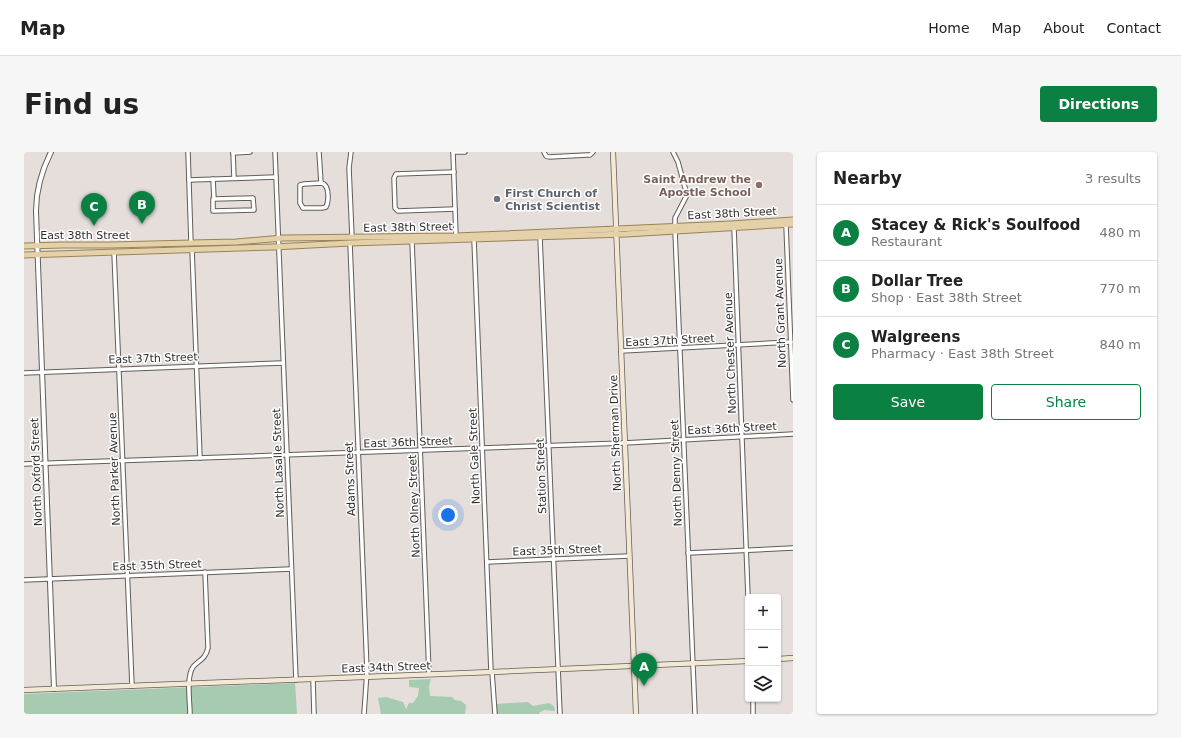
<!DOCTYPE html>
<meta charset="utf-8">
<style>
body{margin:0;font-family:"DejaVu Sans",sans-serif;background:#f6f6f6;color:#222}
.controls{position:absolute;right:12px;bottom:12px;display:grid;overflow:hidden;border-radius:4px;box-shadow:0 1px 3px #0004}
.controls button{width:36px;height:36px;display:grid;place-items:center;padding:0;border:0;border-bottom:1px solid #e0e0e0;background:#fff;color:#222;font:20px sans-serif}
.you{position:absolute;left:424px;top:363px;width:14px;height:14px;margin:-10px;border:3px solid #fff;border-radius:50%;background:#1a73e8;box-shadow:0 0 0 6px #1a73e833}
.badge{display:grid;place-items:center;width:26px;height:26px;border-radius:50%;background:#0b8043;color:#fff;font-size:13px;font-weight:700}
.pin{position:absolute;translate:-50% -33px;filter:drop-shadow(0 1px 2px #0008)}
.pin::after{content:'';position:absolute;top:21px;width:14px;height:12px;background:inherit;clip-path:polygon(0 0,100% 0,50% 100%)}
.list{margin:0;padding:0;list-style:none}
h2{display:flex;justify-content:space-between;align-items:center;height:52px;margin:0;padding:0 16px;font-size:17px}
h2 small{font-size:13px;font-weight:400;color:#767676}
.list li{display:grid;grid-template-columns:26px 1fr auto;gap:12px;align-items:center;box-sizing:border-box;height:56px;padding:0 16px;border-top:1px solid #e0e0e0}
.list b{display:block;font-size:15px;white-space:nowrap}
.list p{margin:0;font-size:13px;white-space:nowrap;color:#767676}
.list em{font-size:13px;font-style:normal;color:#767676}
.actions{display:flex;gap:8px;padding:12px 16px}
.actions a{flex:1;padding:9px 0;border:1px solid #0b8043;border-radius:4px;text-align:center;font-size:14px;color:#0b8043}
.actions .main{background:#0b8043;color:#fff}
.icon{flex:none;width:22px;height:22px;fill:none;stroke:currentColor;stroke-width:2;stroke-linecap:round;stroke-linejoin:round}
.map{position:relative;flex:none;width:769px;height:562px;overflow:hidden;border-radius:4px}
header{display:flex;align-items:center;gap:24px;box-sizing:border-box;height:56px;padding:0 20px;background:#fff;border-bottom:1px solid #e0e0e0}
header strong{font-size:19px}
nav{display:flex;gap:22px;margin-inline-start:auto;font-size:14px}
.intro{display:flex;align-items:center;justify-content:space-between;box-sizing:border-box;height:96px;padding:0 24px}
h1{margin:0;font-size:28px}
.button{padding:10px 18px;border-radius:4px;background:#0b8043;color:#fff;font-size:14px;font-weight:700}
main{display:flex;gap:24px;padding:0 24px}
aside{flex:1;background:#fff;border-radius:4px;box-shadow:0 1px 3px #0004}
.map>svg:first-child{display:block}
.green{fill:#a6cbb1}
.lines{fill:none;stroke-linecap:round;stroke-linejoin:round}
.minor-casing{stroke:#635d5a;stroke-width:5.5}
.tertiary-casing{stroke:#635d5a;stroke-width:6}
.secondary-casing{stroke:#635d5a;stroke-width:6}
.primary-casing{stroke:#998358;stroke-width:7}
.minor{stroke:#fff;stroke-width:3.5}
.tertiary{stroke:#fff;stroke-width:4}
.secondary{stroke:#f2e8d4;stroke-width:4.5}
.primary{stroke:#e4d1a9;stroke-width:5}
.education-dot{fill:#8d6e63;stroke:#fff;stroke-width:1.5}
.worship-dot{fill:#6b7280;stroke:#fff;stroke-width:1.5}
.labels{text-anchor:middle;stroke-width:3;stroke-linejoin:round;paint-order:stroke}
.education-label{font-size:11px;font-weight:bold;fill:#785e54;stroke:#fff;text-anchor:end}
.worship-label{font-size:11px;font-weight:bold;fill:#5b616d;stroke:#fff;text-anchor:start}
.street-label{font-size:11px;fill:#302d2c;stroke:#fff}
</style>
<header>
<strong>Map</strong>
<nav><a>Home</a><a>Map</a><a>About</a><a>Contact</a></nav>
</header>
<div class="intro"><h1>Find us</h1><a class="button">Directions</a></div>
<main>
<div class="map">
<svg width="769" height="562" viewBox="0 0 769 562">
<rect width="100%" height="100%" fill="#e5dedb"/>
<g class="green">
<path d="M407,527L405,535L406,544L428,545L431,548L437,549L442,553L441,562H357L354,546L362,545L379,550L382,557L385,551H389L394,544L395,536L385,535V528Z"/>
<path d="M271,531L273,562H0V542Z"/>
<path d="M504,550L509,554L525,551L530,554L531,559L520,558L515,561V562H472L471,552Z"/>
</g>
<g class="lines">
<g class="minor-casing">
<g id="minor">
<path d="M164,0L167,91"/>
<path d="M209,0L210,26"/>
<path d="M251,0L272,528"/>
<path d="M295,0L297,31"/>
<path d="M327,0L325,16L328,85"/>
<path d="M429,0L432,84"/>
<path d="M429,0H441"/>
<path d="M520,0L522,4L525,5L563,3H566L569,0"/>
<path d="M649,0L654,10L663,43L651,66V74"/>
<path d="M209,1L226,0"/>
<path d="M430,20L372,22L370,26L371,56L374,59L431,57"/>
<path d="M189,27L190,47H189V59L230,58L229,46L190,47"/>
<path d="M165,28L252,25"/>
<path d="M297,31L300,32C305,36 305,49 302,55L298,56H279L276,51V33L280,32Z"/>
<path d="M762,73L769,248"/>
<path d="M710,76L724,445"/>
<path d="M651,79L671,562"/>
<path d="M516,85L536,562"/>
<path d="M450,87L467,520"/>
<path d="M388,89L405,522"/>
<path d="M326,91L343,519L340,562"/>
<path d="M168,97L176,306"/>
<path d="M90,100L108,534"/>
<path d="M597,199L767,190"/>
<path d="M0,221L259,211"/>
<path d="M0,312L600,291L769,282"/>
<path d="M664,401L769,396"/>
<path d="M463,410L605,404"/>
<path d="M0,428L267,417"/>
<path d="M468,520L471,562"/>
<path d="M289,527L290,562"/>
<path d="M729,547V562"/>
<path d="M166,562C166,550 162,525 169,515C175,508 181,508 184,496L181,420"/>
</g>
</g>
<g class="tertiary-casing">
<path id="tertiary" d="M27,0C18,18 12,38 12,59L30,537"/>
</g>
<g class="secondary-casing">
<g id="secondary">
<path d="M589,0L612,562"/>
<path d="M754,507L769,506"/>
<path d="M0,538L468,520L724,509"/>
</g>
</g>
<g class="primary-casing">
<g id="primary">
<path d="M0,94L39,93H88L167,91L212,90L259,86L432,84L707,72L769,68"/>
<path d="M0,103L249,95L326,91L602,82L769,72"/>
</g>
</g>
<use href="#minor" class="minor"/>
<use href="#tertiary" class="tertiary"/>
<use href="#secondary" class="secondary"/>
<use href="#primary" class="primary"/>
</g>
<circle class="education-dot" cx="735" cy="33" r="4"/>
<circle class="worship-dot" cx="473" cy="47" r="4"/>
<g class="labels">
<g class="education-label">
<text x="727" y="31">Saint Andrew the<tspan x="727" dy="13">Apostle School</tspan></text>
</g>
<g class="worship-label">
<text x="481" y="45">First Church of<tspan x="481" dy="13">Christ Scientist</tspan></text>
</g>
<g class="street-label">
<text transform="translate(708 61) rotate(-3)" y="4">East 38th Street</text>
<text transform="translate(384 75) rotate(-1)" y="4">East 38th Street</text>
<text x="61" y="87">East 38th Street</text>
<text transform="translate(756 161) rotate(-92)" y="4">North Grant Avenue</text>
<text transform="translate(646 188) rotate(-3)" y="4">East 37th Street</text>
<text transform="translate(706 201) rotate(-92)" y="4">North Chester Avenue</text>
<text transform="translate(129 206) rotate(-2)" y="4">East 37th Street</text>
<text transform="translate(708 276) rotate(-3)" y="4">East 36th Street</text>
<text transform="translate(591 281) rotate(-92)" y="4">North Sherman Drive</text>
<text transform="translate(384 290) rotate(-2)" y="4">East 36th Street</text>
<text transform="translate(450 304) rotate(-92)" y="4">North Gale Street</text>
<text transform="translate(254 311) rotate(-92)" y="4">North Lasalle Street</text>
<text transform="translate(90 317) rotate(-92)" y="4">North Parker Avenue</text>
<text transform="translate(12 320) rotate(-92)" y="4">North Oxford Street</text>
<text transform="translate(652 321) rotate(-92)" y="4">North Denny Street</text>
<text transform="translate(517 324) rotate(-92)" y="4">Station Street</text>
<text transform="translate(326 327) rotate(-92)" y="4">Adams Street</text>
<text transform="translate(390 354) rotate(-92)" y="4">North Olney Street</text>
<text transform="translate(533 398) rotate(-2)" y="4">East 35th Street</text>
<text transform="translate(133 413) rotate(-2)" y="4">East 35th Street</text>
<text transform="translate(362 515) rotate(-2)" y="4">East 34th Street</text>
</g>
</g>
</svg>
<div class="controls">
<button>+</button>
<button>−</button>
<button><svg class="icon" aria-label="layers" viewBox="0 0 24 24"><path d="M12 4l9 5-9 5-9-5zM3 14l9 5 9-5"/></svg></button>
</div>
<div class="you"></div>
<div class="pin badge" style="left:620px;top:534px">A</div>
<div class="pin badge" style="left:118px;top:72px">B</div>
<div class="pin badge" style="left:70px;top:74px">C</div>
</div>
<aside>
<h2>Nearby<small>3 results</small></h2>
<ul class="list">
<li><span class="badge">A</span><div><b>Stacey &amp; Rick's Soulfood</b><p>Restaurant</p></div><em>480 m</em></li>
<li><span class="badge">B</span><div><b>Dollar Tree</b><p>Shop · East 38th Street</p></div><em>770 m</em></li>
<li><span class="badge">C</span><div><b>Walgreens</b><p>Pharmacy · East 38th Street</p></div><em>840 m</em></li>
</ul>
<div class="actions"><a class="main">Save</a><a>Share</a></div>
</aside>
</main>
